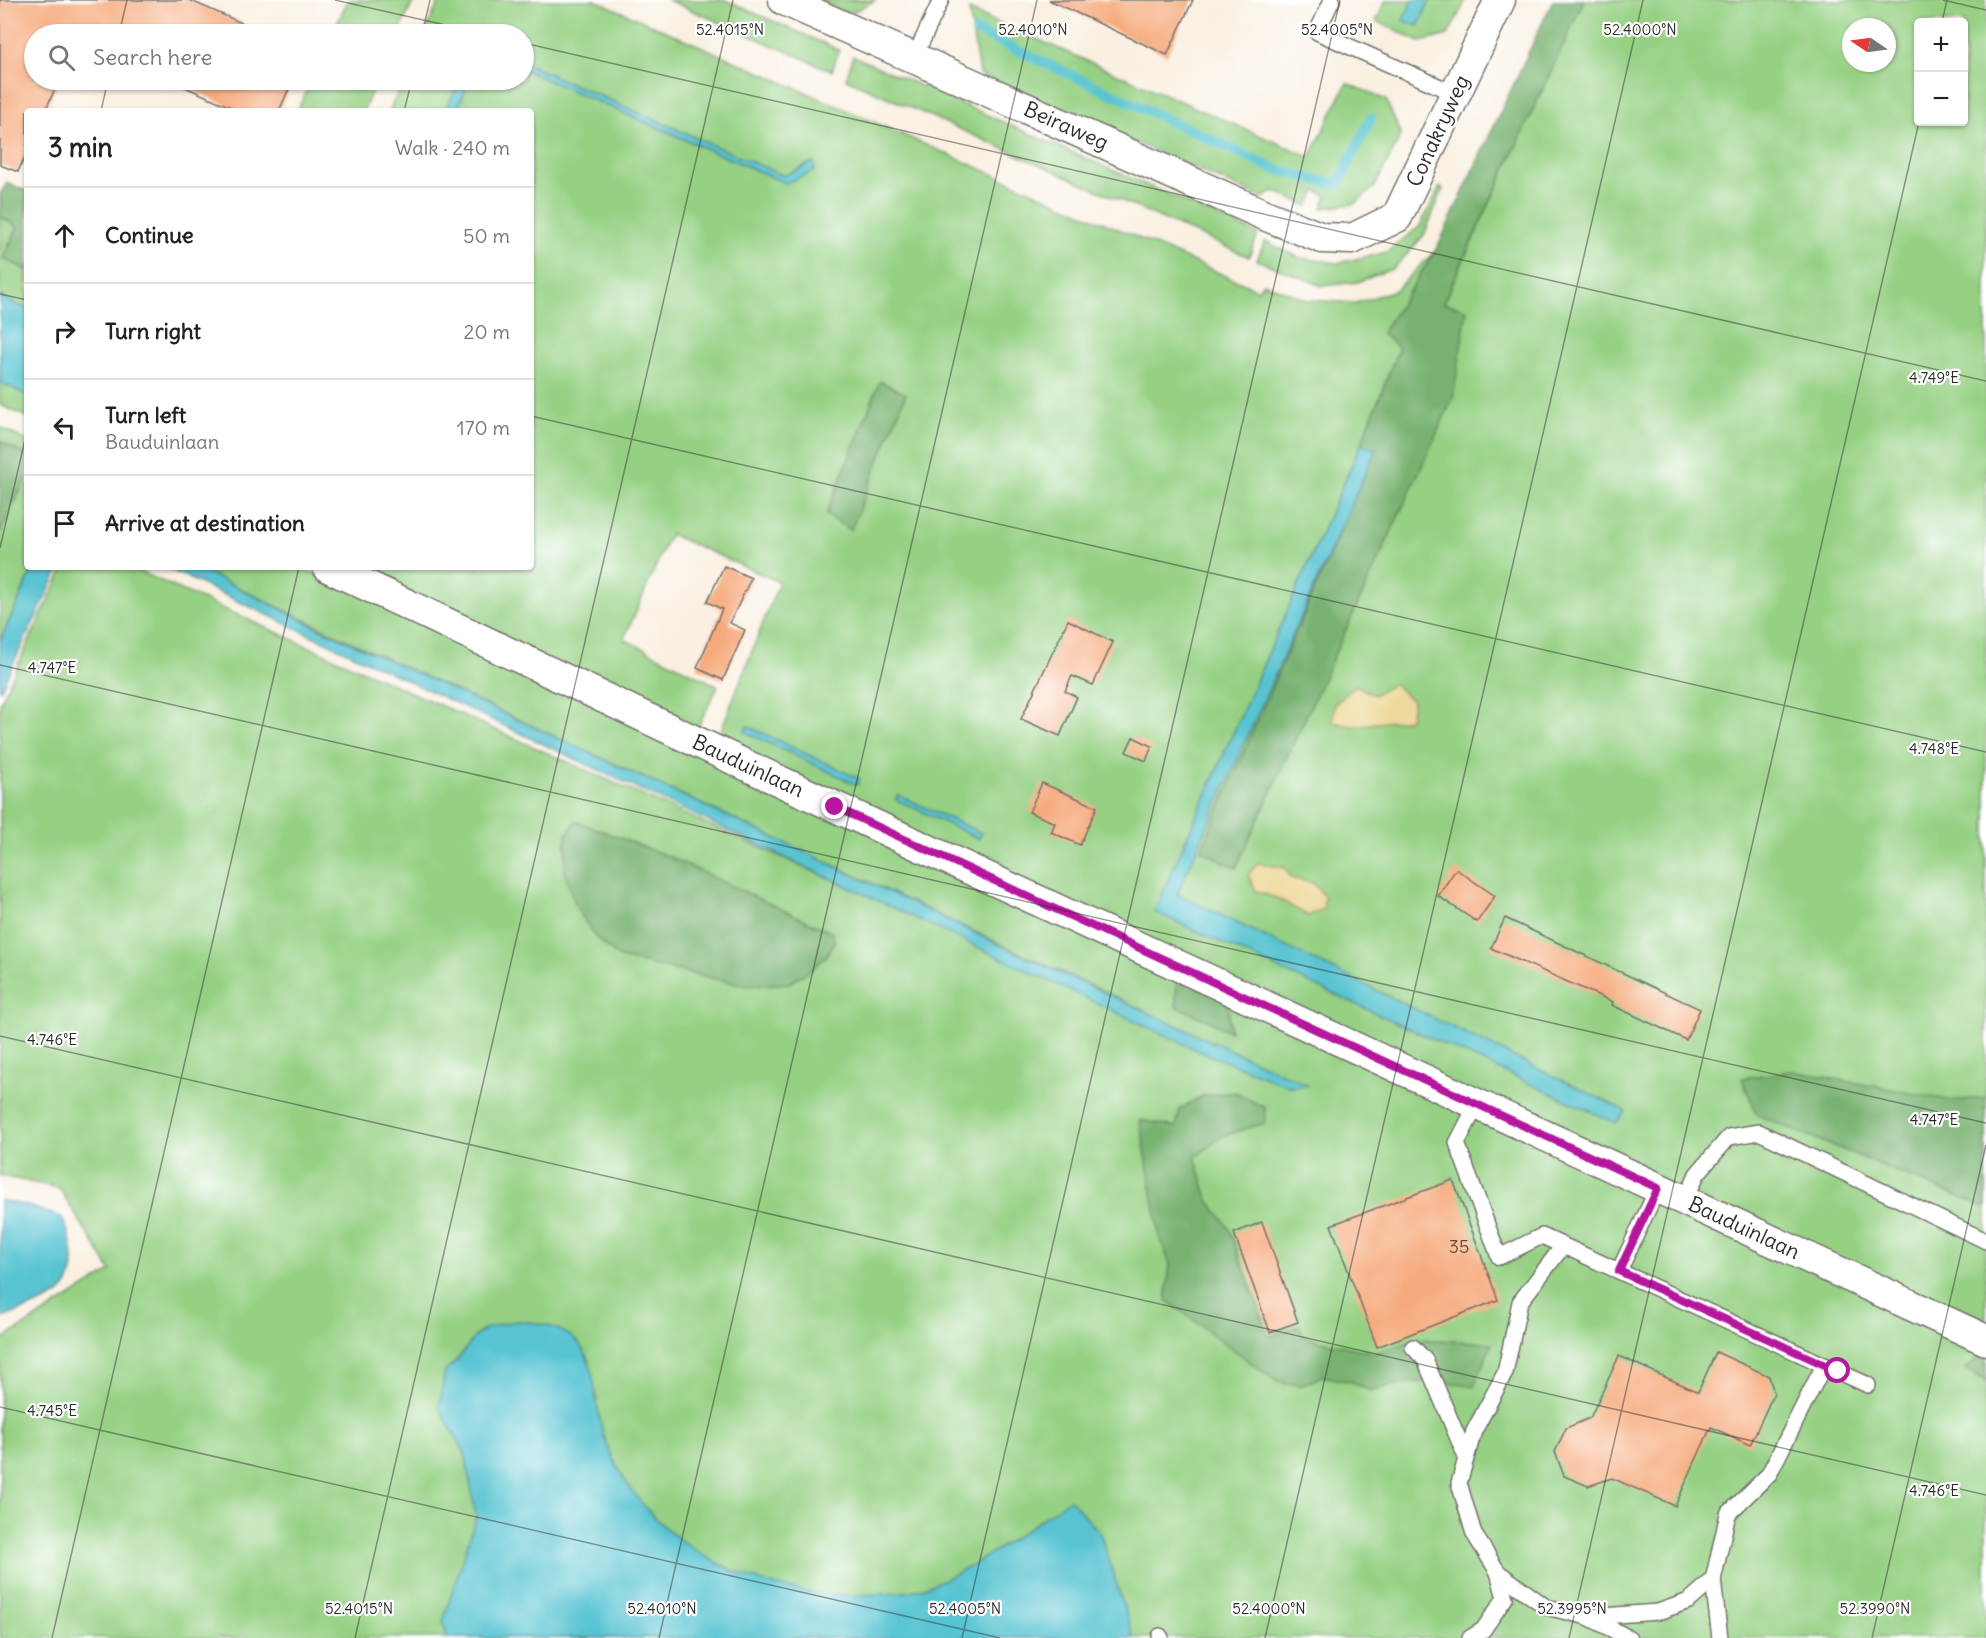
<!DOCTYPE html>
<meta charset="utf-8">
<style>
body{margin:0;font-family:Delius,sans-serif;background:#f6f6f6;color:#222}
.controls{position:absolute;right:18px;top:18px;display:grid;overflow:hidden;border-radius:6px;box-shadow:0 2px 4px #0004}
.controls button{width:54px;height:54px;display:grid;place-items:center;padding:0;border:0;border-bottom:2px solid #e0e0e0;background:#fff;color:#222;font:30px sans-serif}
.compass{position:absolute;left:1842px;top:18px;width:54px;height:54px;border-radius:50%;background:#fff;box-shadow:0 2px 4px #0004;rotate:283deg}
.stop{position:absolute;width:18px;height:18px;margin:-14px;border:4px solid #b5179e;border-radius:50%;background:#fff}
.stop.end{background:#b5179e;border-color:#fff;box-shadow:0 2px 6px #0008}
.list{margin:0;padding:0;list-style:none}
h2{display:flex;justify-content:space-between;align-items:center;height:78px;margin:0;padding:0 24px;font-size:26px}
h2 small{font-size:20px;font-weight:400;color:#767676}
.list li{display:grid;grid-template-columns:39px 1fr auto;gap:18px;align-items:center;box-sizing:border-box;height:96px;padding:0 24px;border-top:2px solid #e0e0e0}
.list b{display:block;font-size:22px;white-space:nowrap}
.list p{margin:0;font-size:20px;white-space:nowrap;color:#767676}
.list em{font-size:20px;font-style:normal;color:#767676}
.icon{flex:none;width:33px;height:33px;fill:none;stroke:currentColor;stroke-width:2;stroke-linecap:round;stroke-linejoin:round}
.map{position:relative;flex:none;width:1986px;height:1638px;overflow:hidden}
.search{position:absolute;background:#fff;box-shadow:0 2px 4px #0004;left:24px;top:24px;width:510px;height:66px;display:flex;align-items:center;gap:15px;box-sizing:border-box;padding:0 21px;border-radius:33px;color:#767676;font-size:22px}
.panel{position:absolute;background:#fff;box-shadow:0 2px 4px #0004;left:24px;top:108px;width:510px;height:462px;border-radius:6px}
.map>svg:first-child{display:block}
.green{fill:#95d083;stroke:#607e57;stroke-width:1.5;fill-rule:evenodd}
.forest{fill:#78b271;stroke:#526e4e;stroke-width:1.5}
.sand{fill:#eeda9e;stroke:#8c8264;stroke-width:1.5}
.water{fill:#58c4d2;stroke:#42787e;stroke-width:1.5}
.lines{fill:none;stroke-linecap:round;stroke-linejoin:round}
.stream{stroke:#58c4d2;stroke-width:10}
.building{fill:#f6ab7e}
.lane-casing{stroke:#73706b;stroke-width:18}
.street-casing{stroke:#73706b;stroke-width:33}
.lane{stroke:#fff;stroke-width:15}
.street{stroke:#fff;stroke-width:30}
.route{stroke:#b5179e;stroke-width:8}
.ticks{fill:none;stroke:#2b2b2b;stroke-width:1.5;stroke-opacity:0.45}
.labels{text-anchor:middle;stroke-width:4.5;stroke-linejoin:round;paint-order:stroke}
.number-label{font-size:18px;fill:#5e4b40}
.street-label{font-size:21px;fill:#2b2b2b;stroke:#fff}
.ticks-label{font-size:15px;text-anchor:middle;fill:#2b2b2b;stroke:#fff;stroke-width:4.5;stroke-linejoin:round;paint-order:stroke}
</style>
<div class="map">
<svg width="1986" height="1638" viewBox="0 0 1986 1638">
<rect width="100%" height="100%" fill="#fff"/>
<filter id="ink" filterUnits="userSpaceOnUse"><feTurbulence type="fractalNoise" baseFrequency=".0167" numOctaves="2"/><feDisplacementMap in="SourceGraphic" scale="12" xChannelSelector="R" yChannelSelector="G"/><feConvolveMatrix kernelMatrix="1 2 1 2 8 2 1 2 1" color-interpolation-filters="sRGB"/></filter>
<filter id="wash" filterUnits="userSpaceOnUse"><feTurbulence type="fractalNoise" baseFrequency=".008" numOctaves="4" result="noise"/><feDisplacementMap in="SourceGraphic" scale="24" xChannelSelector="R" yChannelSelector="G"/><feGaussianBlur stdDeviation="1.35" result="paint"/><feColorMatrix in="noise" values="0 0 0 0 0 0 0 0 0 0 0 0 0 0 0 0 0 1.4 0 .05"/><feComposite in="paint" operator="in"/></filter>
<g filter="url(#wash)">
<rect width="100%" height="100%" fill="#f9f0e1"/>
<g class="green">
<path d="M348,0H414L398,34H332Z"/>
<path d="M440,0H595L1258,290L1263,283L1308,300L1356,303L1396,290L1436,250L1382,333L1399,348L1361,444L1154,912L1163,915L1177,894L1376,449L1584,0H1986V1638H0V1341L111,1271L59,1188L0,1176V703L64,567H130L1120,1008L1123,1000C1020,954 918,905 816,857C609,760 400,668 196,567H300L325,578L353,567H531V111H456L470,80H524V70L786,183L813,162L784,176L524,63V34H424ZM1918,22H1964V122H1918ZM1851,27H1887V63H1851ZM670,534L779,582L718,738L698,727L718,686L624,639Z"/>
<path d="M668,0H725L839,50L832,71Z"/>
<path d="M818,0H876L849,14Z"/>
<path d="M1386,0H1413L1404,20L1418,26L1430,0H1466L1448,35L1420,42L1376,21Z"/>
<path d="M969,10L1310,157L1347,83L1386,100L1401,135L1375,187L1354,204L1322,208L1327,196L1316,191L1308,206L1274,191L1262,198L979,74Z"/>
<path d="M853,56L1258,234L1249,257L846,79Z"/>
<path d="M312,80H377L363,111H297Z"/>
<path d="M404,80H460L446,111H389Z"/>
<path d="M1440,187L1443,189L1424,235L1394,268L1358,282L1322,286L1257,260L1265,241L1300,258L1338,263L1387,252L1420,226Z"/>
<path d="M0,216L18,227L3,258L27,270V312L0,297Z"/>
<path d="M0,381L27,395V417L0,405Z"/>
<path d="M0,427L27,441V456L0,441Z"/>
<path d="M27,476V567H34L0,641V533Z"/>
</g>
<g class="forest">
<path d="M1553,0H1584L1443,303L1467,309L1453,398L1236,868L1201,850L1376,449L1361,444L1399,348L1382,333L1436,250Z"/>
<path d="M7,183L27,191V270L3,258L18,227L0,216V194Z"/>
<path d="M880,381L906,394L851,530L826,515Z"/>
<path d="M0,441L27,456V476L0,533Z"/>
<path d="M576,821L670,857L833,933L834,943L826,956L811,970L789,983L748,986L620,958L597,939L577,909L565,874L566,835Z"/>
<path d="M1177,976L1228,1000L1230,1031L1176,1006Z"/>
<path d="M1792,1071L1954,1101L1986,1097V1208L1757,1115L1742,1078Z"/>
<path d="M1235,1092L1265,1108V1123L1223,1136L1195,1157L1208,1199L1229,1228L1269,1336L1299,1326L1304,1337L1375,1353L1418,1339L1492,1343L1474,1386C1437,1379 1407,1380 1370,1391L1352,1382L1322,1376L1303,1385L1279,1383L1166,1300L1170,1264L1159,1235L1140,1120L1176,1127L1180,1109L1202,1096Z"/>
<path d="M1983,1354L1986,1355V1381L1965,1369Z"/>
</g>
<g class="sand">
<path d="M1394,684L1413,702L1410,719L1351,726L1332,722L1335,704L1356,685L1374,695Z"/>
<path d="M1258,863L1285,868L1291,878L1313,883L1325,897L1323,909L1308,916L1279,899L1256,891L1248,875Z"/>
</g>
<g class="water">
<path d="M1413,0H1430L1418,26L1403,20Z"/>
<path d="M524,63L784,176L813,162L815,171L786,183L524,70Z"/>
<path d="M460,80H470L456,111H446Z"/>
<path d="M0,296L27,309V395L0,382Z"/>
<path d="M1361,444L1376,449L1177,894L1626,1111L1616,1123L1154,912Z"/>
<path d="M34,567H60L0,691V641Z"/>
<path d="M165,567H196L321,629L816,857L1004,947L1308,1085L1292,1087L1201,1052Z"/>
<path d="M747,726L860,779L857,785L745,732Z"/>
<path d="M898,795L981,833L979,839L895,799Z"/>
<path d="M0,1200L28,1206L62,1217C73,1239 82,1279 57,1295C40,1306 18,1311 0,1319Z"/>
<path d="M518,1321C615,1327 582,1389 610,1452C654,1550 761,1599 864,1595C883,1594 904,1594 922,1588C977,1569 1023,1531 1070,1499L1100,1533L1134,1638H447L443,1621L476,1517L465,1453L439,1407L445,1371C480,1343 462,1328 518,1321Z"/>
</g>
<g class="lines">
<path class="stream" d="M976,31L1277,170L1328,183H1339L1371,118"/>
</g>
<g id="blocks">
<g class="building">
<path d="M0,0H189L267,34H34V80H59L45,111H27V151L18,172L0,165Z"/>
<path d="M1049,0H1193L1167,55Z"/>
<path d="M80,80H98L95,86Z"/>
<path d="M169,80H293L279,111H240Z"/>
<path d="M724,566L751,578L730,623L745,630L723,680L697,668L722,609L707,602Z"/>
<path d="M1068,620L1113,642L1093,685L1072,676L1065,691L1077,697L1060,736L1021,719Z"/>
<path d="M1133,737L1152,746L1146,761L1126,752Z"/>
<path d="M1042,783L1097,807L1080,845L1051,832L1055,823L1029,812Z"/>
<path d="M1456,869L1495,896L1477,922L1438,896Z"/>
<path d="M1505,918L1700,1009L1686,1040L1612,1005L1613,1002L1491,948Z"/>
<path d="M1453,1180L1498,1300L1377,1347L1331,1225Z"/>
<path d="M1262,1222L1298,1322L1270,1332L1234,1233Z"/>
<path d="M1716,1352L1769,1376L1774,1393L1750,1445L1711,1427L1675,1506L1612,1478L1588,1486L1564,1476L1555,1452L1566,1428L1590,1418L1619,1356L1698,1392Z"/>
</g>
</g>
</g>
<g filter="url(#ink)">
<use href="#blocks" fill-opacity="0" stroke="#73706b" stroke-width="1.5"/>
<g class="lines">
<g class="lane-casing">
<g id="lane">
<path d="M1332,0L1317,32L1456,94"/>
<path d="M914,58L941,0"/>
<path d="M1477,1104L1457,1143L1499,1257L1542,1236L1868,1385"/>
<path d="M1685,1201L1697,1174L1729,1137L1759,1132L1986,1241"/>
<path d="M1563,1246L1520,1302L1505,1373L1474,1431L1459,1483L1474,1534L1498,1572L1546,1607L1588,1617L1658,1612L1689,1601L1713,1580L1720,1638"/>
<path d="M1619,1271L1658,1188"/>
<path d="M1413,1347L1425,1360L1466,1457"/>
<path d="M1713,1580L1728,1514L1769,1474L1824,1365"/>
<path d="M1588,1617L1629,1638"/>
<path d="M1160,1636L1161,1638"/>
<path d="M1470,1638L1483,1630L1505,1598L1498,1572"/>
</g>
</g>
<g class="street-casing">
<g id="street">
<path d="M784,0L1267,216L1322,238L1352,239L1397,217L1500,0"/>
<path d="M328,567L771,777L1986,1340"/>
</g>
</g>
<use href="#lane" class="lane"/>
<use href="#street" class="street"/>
</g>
</g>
<g class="lines" filter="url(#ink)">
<path class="route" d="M835,807L1658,1188L1619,1271L1838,1371"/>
</g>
<path class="ticks" d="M335,0L485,34M1943,0L1986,10M1942,22L1947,0M119,34L127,0M422,34L430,0M524,43L1986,381M101,111L108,80M404,111L412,80M0,294L27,300M531,416L1986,752M0,548L27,431M0,665L1986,1123M0,1036L1986,1495M0,1407L1000,1638M52,1638L299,567M355,1638L733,0M659,1638L1037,0M962,1638L1340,0M1265,1638L1643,0M1569,1638L1919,122M1872,1638L1986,1145"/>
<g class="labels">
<g class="number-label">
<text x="1459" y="1253">35</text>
</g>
<g class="street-label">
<text transform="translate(1066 126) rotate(24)" y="7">Beiraweg</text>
<text transform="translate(1438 131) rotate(-65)" y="7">Conakryweg</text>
<text transform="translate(748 766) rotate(25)" y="7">Bauduinlaan</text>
<text transform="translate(1744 1228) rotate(25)" y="7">Bauduinlaan</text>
</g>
</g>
<g class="ticks-label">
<text x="730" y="35">52.4015°N</text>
<text x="1033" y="35">52.4010°N</text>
<text x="1337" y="35">52.4005°N</text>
<text x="1640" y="35">52.4000°N</text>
<text x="1934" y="383">4.749°E</text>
<text x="52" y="673">4.747°E</text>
<text x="1934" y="754">4.748°E</text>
<text x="52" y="1045">4.746°E</text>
<text x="1934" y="1125">4.747°E</text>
<text x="52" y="1416">4.745°E</text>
<text x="1934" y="1496">4.746°E</text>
<text x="359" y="1614">52.4015°N</text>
<text x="662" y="1614">52.4010°N</text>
<text x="965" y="1614">52.4005°N</text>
<text x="1269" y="1614">52.4000°N</text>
<text x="1572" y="1614">52.3995°N</text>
<text x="1875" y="1614">52.3990°N</text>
</g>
</svg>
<div class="controls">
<button>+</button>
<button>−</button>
</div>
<svg class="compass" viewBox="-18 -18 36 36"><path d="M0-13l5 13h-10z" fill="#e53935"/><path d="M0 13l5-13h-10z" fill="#767676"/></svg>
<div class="stop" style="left:1838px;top:1371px"></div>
<div class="stop end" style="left:835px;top:807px"></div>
<div class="search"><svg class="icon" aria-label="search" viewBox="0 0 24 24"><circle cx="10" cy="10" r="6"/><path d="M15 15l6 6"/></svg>Search here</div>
<section class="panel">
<h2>3 min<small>Walk · 240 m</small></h2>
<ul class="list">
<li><svg class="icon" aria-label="ahead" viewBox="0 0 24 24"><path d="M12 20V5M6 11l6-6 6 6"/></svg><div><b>Continue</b></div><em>50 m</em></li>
<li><svg class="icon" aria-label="right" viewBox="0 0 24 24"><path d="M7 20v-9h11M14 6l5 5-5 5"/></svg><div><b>Turn right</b></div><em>20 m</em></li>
<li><svg class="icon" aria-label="left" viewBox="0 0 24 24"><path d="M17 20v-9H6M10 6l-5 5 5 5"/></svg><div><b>Turn left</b><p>Bauduinlaan</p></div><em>170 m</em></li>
<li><svg class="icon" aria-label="arrive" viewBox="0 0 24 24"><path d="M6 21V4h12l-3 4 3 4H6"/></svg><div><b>Arrive at destination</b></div></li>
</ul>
</section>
</div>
